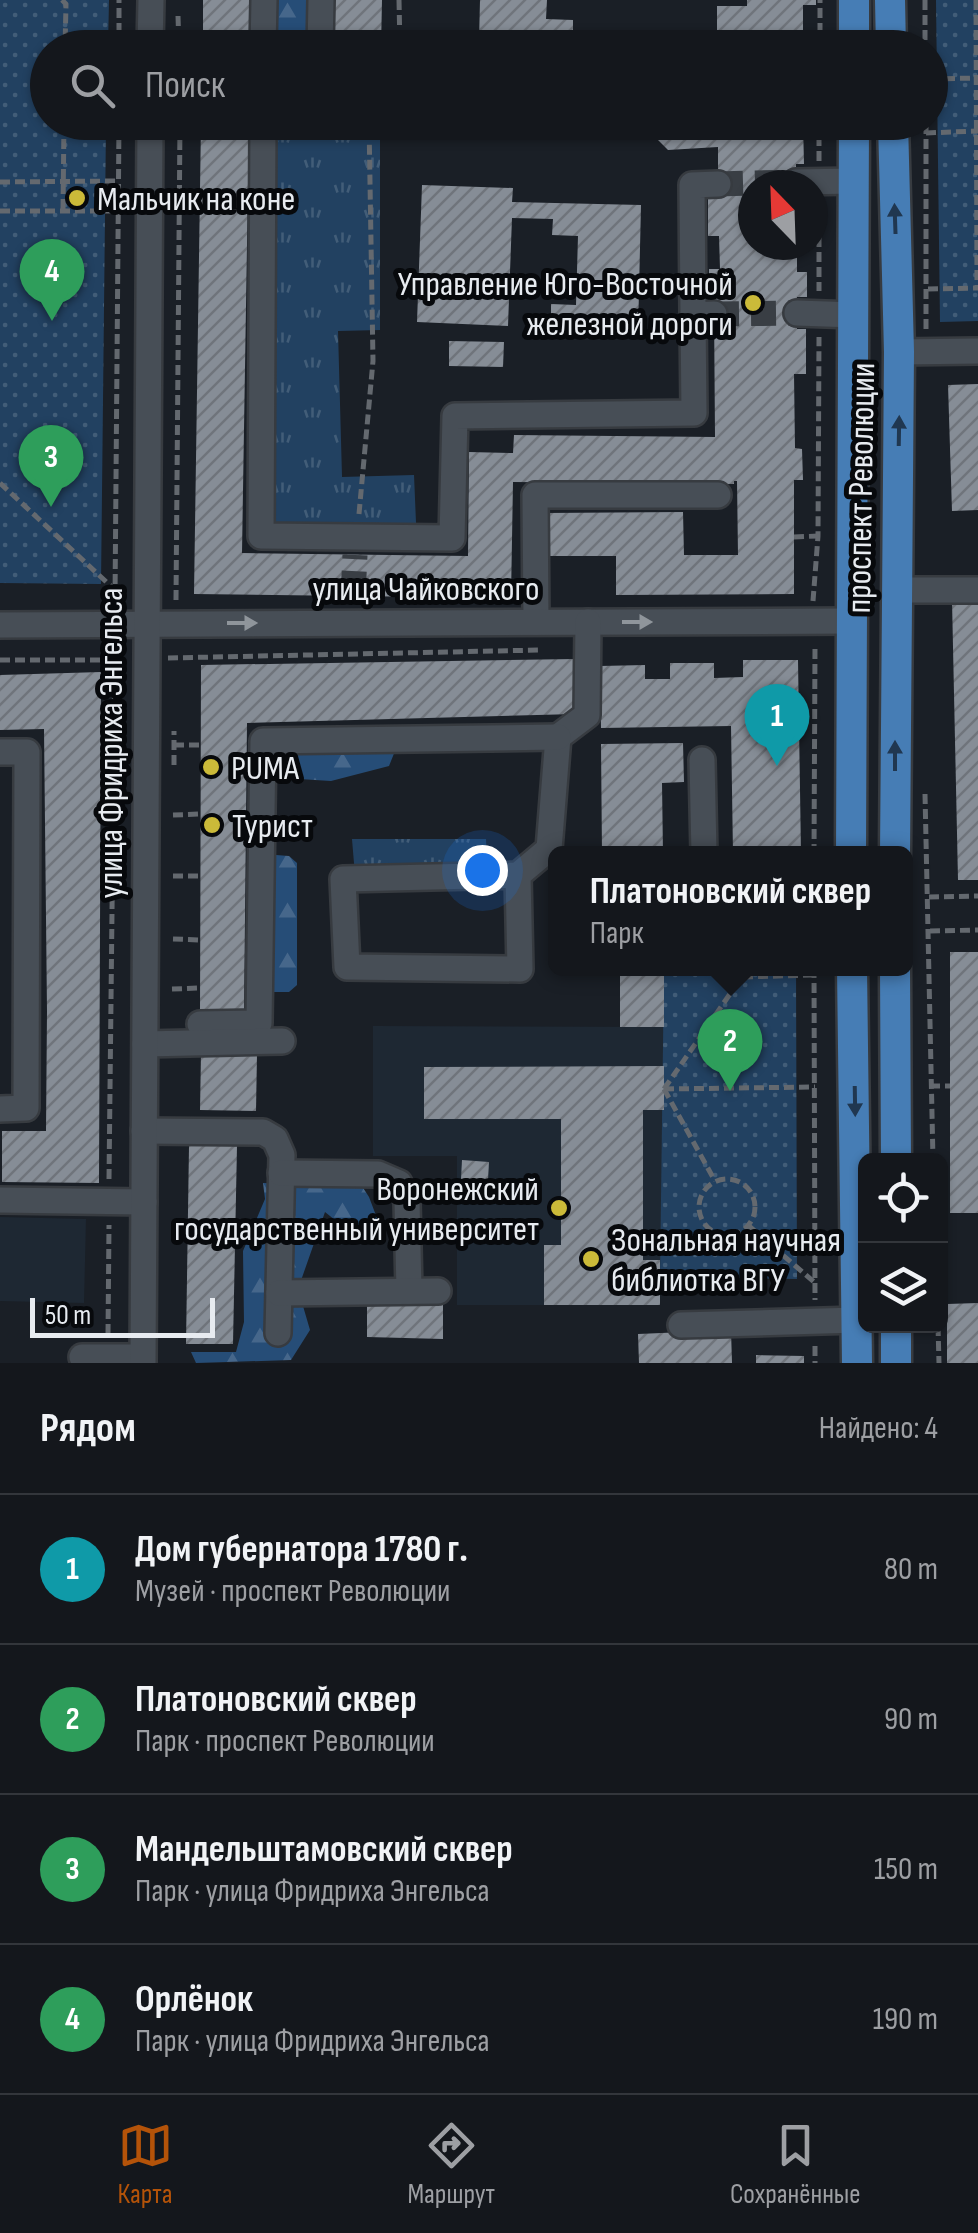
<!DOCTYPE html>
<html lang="ru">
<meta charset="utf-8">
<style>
body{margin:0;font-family:"Sofia Sans Condensed",sans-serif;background:#1d2025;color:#f1f3f6}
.controls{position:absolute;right:30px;bottom:30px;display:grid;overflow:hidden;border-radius:15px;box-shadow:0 2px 8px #0004}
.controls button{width:90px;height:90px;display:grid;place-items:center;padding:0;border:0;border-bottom:2px solid #33363b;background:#14171c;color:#f1f3f6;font:50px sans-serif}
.compass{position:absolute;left:738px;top:170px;width:90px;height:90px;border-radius:50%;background:#14171c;box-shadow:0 2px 8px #0004;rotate:337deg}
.scale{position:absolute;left:30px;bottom:25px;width:185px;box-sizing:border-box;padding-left:10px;border:5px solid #e7ebf0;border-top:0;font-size:28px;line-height:35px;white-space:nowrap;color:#e7ebf0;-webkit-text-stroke:8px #07090c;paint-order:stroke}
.you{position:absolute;left:482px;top:870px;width:35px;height:35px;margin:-25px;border:8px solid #fff;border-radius:50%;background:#1a73e8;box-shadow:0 0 0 15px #1a73e833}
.badge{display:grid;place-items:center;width:65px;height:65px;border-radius:50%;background:#b45309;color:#fff;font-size:32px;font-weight:700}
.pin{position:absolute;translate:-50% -82px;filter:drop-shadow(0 2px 5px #0008)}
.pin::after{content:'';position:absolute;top:52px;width:35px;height:30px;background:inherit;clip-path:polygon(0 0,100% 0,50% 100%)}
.popup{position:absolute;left:548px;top:846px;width:365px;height:130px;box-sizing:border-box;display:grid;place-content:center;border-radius:15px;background:#14171c;filter:drop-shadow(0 2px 8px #0005);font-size:32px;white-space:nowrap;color:#9d9fa3}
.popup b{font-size:38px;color:#f1f3f6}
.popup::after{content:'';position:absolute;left:50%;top:100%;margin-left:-20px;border:20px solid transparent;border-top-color:#14171c}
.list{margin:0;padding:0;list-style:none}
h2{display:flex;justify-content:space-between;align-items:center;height:130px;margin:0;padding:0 40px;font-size:42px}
h2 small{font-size:32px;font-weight:400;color:#9d9fa3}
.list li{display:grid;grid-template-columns:65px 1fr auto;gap:30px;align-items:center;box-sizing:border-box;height:150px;padding:0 40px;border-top:2px solid #33363b}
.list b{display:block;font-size:38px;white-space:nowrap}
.list p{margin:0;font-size:32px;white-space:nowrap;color:#9d9fa3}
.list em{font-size:32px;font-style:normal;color:#9d9fa3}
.icon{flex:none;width:55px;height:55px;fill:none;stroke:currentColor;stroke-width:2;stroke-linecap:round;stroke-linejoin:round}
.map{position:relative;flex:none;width:978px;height:1363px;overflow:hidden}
.search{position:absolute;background:#14171c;box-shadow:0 2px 8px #0004;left:30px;right:30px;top:30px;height:110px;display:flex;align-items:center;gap:25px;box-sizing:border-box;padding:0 35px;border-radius:55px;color:#9d9fa3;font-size:38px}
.sheet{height:730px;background:#14171c}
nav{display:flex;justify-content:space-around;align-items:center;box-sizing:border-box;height:140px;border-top:2px solid #33363b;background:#14171c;font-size:28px;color:#9d9fa3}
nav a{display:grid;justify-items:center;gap:5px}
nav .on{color:#b45309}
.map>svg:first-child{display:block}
.built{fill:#1e2833}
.grass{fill:url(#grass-tufts)}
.forest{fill:url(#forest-firs)}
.park{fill:url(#park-dots)}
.building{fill:url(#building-hatch)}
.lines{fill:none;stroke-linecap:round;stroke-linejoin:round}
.minor-tunnel{stroke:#393e44;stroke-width:25;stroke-dasharray:25 12;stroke-linecap:butt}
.minor-casing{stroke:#373b40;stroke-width:30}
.major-casing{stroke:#373b40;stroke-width:35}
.path{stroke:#64696f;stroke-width:5;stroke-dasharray:10 5;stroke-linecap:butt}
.minor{stroke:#474e56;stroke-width:25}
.major{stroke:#467db5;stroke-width:30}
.oneway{fill:#203750}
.oneway2{fill:#8f959b}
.poi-dot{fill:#cbba39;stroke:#07090c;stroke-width:4}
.labels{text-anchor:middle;stroke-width:10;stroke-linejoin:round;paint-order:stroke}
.poi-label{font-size:35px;fill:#e7ebf0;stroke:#07090c;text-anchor:start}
.street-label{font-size:35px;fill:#e7ebf0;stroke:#07090c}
</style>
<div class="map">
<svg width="978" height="1363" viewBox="0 0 978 1363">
<defs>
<pattern id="grass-tufts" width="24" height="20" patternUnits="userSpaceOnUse" patternTransform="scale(2.5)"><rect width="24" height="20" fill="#224161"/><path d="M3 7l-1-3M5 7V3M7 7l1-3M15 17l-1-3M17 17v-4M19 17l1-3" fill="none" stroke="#425d78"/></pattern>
<pattern id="forest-firs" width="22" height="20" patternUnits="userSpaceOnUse" patternTransform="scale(2.5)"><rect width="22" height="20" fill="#264d77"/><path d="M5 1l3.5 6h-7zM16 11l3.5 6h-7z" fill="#46678b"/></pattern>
<pattern id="park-dots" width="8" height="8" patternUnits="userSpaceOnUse" patternTransform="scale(2.5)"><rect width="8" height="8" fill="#224161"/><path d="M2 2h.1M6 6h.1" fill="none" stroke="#425d78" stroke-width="1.8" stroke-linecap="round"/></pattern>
<pattern id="building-hatch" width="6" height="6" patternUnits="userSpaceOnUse" patternTransform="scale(2.5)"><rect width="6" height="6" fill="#868d96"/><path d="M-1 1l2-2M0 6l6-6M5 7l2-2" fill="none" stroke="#6f747b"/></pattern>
</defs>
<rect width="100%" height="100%" fill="#1a1f26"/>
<g class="built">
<path d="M373,1026L664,1027L660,1305H457V1156H373Z"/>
<path d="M0,1217L86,1219L84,1303L0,1301Z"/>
</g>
<g class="grass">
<path d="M272,123H366L380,128V330L338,331L342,477L414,475L416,523H272Z"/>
<path d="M352,839H486L487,861L470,871L355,875Z"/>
</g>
<g class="forest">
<path d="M276,0H314V30L276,46Z"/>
<path d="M395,751L389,766L331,781L283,778L276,768L275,752Z"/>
<path d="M276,855L289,856L297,863V985L289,992H269V865Z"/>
<path d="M347,1163L369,1197L380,1226L350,1232L325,1212L298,1289L310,1330L291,1360L196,1363L191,1352H236L244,1322L243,1251L265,1199L263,1183L300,1184Z"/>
</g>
<g class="park">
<path d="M0,0H109L108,47L48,48V122L106,123L101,584L0,583Z"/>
<path d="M936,0H978V321L940,322Z"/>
<path d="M664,969H796L797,1279L660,1277Z"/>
</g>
<g class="building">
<path d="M203,0H251L250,48H203Z"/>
<path d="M332,0H382L381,48H331Z"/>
<path d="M480,0H547L546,19L573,20V39L593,40V35L640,36L651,48H458V40L479,41Z"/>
<path d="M747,0H816V5H803V40H794V48H717V6H747Z"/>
<path d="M201,122H249L242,553L468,556L469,452L513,453L514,435L715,437L714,308H709V269H720L719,236H708V197H718V147L668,150L640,122H693L694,133L717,132V122H803L804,164H796V185H753V245H797V272H807V297H797V329H806V374H794L795,448L802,449L803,480H794V594L616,595V556H544V513L683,512L684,555H738L737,481H734V484L513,482L511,598L194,594Z"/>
<path d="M422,185L513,188L512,202L641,205L638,334L551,332V304L576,305L578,236L552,235L553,219L512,218L508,326L417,322Z"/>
<path d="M449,341L504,342L503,367L449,366Z"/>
<path d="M978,384V510L952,511L948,385Z"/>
<path d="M978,599V880H958L952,600Z"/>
<path d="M575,659L576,714L247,723L244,1015H200L201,665Z"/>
<path d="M743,660H798L801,854H733L731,726L601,728L600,666L645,665V679H670V663H714V678L743,677Z"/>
<path d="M101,672L99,1183L2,1182V1131H46L47,1011L44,729L0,730V675Z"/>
<path d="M683,743L684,782L662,783L663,854H602L601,744Z"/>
<rect x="950" y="952" width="28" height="261"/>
<rect x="620" y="969" width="44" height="58"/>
<path d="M201,1053L257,1054L256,1111L200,1110Z"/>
<path d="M664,1066V1110H643V1260H660V1305H544V1245H561V1119H424V1067Z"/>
<path d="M189,1146H237L233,1344H186Z"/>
<path d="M462,1160L489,1162L488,1180L461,1179Z"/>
<path d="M367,1301H443V1339L367,1337Z"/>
<path d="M978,1303V1363H947V1304Z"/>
<path d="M731,1330L732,1363H639L638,1334Z"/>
<path d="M756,1355L804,1356V1363H756Z"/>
</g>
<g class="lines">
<g class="minor-tunnel">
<path d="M718,184L796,182"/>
<path d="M714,314L797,313"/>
<path d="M353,596L355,555"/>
</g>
<g class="minor-casing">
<g id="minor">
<path d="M150,48L151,0"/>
<path d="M263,48L264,0"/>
<path d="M320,48L321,0"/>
<path d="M263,122L261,536L452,538L455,416L694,413L693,315"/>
<path d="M796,182L854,181"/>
<path d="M797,313L855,315"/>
<path d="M714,314L693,315L692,185L718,184"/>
<path d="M899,352L978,351"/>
<path d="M897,590H978"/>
<path d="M536,622L535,495H718"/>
<path d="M0,625L852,621"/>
<path d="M0,752H27L26,1108L0,1109"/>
<path d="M702,760L704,854"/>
<path d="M518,875L520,969L347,967L343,879L518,875L549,849L558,737L587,715L588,622"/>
<path d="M200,1024L259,1023L263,741L558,737"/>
<path d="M145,1044L282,1041"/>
<path d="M144,1131L263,1132L275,1139L282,1155L278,1333"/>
<path d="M281,1173L378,1174L399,1183L407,1201L409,1291"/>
<path d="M0,1200L144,1202"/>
<path d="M279,1293L438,1291"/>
<path d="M681,1325L857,1320"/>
<path d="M82,1357H142"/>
<path d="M143,1363L150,122"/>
</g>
</g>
<g class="major-casing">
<g id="major">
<path d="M854,0V48"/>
<path d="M890,0L891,48"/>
<path d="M893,122L899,352L895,854"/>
<path d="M851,854L854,122"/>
<path d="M852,968L857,1363"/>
<path d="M895,968L896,1160"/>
<path d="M896,1326V1363"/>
</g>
</g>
<g class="path">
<path d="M62,0L66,4L65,48"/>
<path d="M399,0L400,48"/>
<path d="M925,0V48"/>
<path d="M976,0L977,288"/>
<path d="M178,16L179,48"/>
<path d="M119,48V0"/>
<path d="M820,48V0"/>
<path d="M930,79L977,78"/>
<path d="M926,133L978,131"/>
<path d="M819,161V122"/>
<path d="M0,182L119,181"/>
<path d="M819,207V291"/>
<path d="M63,209L64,122"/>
<path d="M0,211H119"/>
<path d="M928,289L978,288"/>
<path d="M926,329V122"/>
<path d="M0,483L115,590"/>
<path d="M359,514L373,361L369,122"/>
<path d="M794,537L818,536"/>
<path d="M115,599L119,122"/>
<path d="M176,600L180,122"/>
<path d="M813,601L818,536L819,337"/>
<path d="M168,658L542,650"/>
<path d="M0,660H117"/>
<path d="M174,745H201"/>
<path d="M174,765V731"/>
<path d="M925,794L933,1160"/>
<path d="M173,815L200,814"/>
<path d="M814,854L815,647"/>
<path d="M173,876H200"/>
<path d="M929,897L978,896"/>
<path d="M930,931L978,930"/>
<path d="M173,939L200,940"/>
<path d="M814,968L815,1300"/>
<path d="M743,977L814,975"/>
<path d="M172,989L200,988"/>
<path d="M930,1086H950"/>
<path d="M664,1089L815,1087"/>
<path d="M664,1089L748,968"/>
<path d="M664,1089L715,1181"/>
<circle cx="727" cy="1207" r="28"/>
<path d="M109,1179L115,645"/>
<path d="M749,1226L814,1282"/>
<path d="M938,1326L939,1363"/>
<path d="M108,1334L109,1225"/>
<path d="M815,1346V1363"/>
</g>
<use href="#minor" class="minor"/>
<use href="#major" class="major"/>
</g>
<defs><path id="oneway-solid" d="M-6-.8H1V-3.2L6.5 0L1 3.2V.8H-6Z" transform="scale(2.5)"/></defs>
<g class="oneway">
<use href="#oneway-solid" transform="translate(895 219) rotate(-92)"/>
<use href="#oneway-solid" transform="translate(899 431) rotate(-89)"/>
<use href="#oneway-solid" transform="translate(895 756) rotate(-90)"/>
<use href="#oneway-solid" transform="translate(855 1101) rotate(89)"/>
</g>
<g class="oneway2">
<use href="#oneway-solid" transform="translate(637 622)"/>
<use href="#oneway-solid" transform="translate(242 623)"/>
</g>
<g class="poi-dot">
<circle cx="77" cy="198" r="10"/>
<circle cx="753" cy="303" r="10"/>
<circle cx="211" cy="767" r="10"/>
<circle cx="212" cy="825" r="10"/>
<circle cx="559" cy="1208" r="10"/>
<circle cx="591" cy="1259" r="10"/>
</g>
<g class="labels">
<g class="poi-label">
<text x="97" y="210">Мальчик на коне</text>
<text x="733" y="295" text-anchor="end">Управление Юго-Восточной<tspan x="733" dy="40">железной дороги</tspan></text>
<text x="231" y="779">PUMA</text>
<text x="232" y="837">Турист</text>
<text x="539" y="1200" text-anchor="end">Воронежский<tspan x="539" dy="40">государственный университет</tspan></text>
<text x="611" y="1251">Зональная научная<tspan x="611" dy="40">библиотка ВГУ</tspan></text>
</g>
<g class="street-label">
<text transform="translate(860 488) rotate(-89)" y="12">проспект Революции</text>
<text x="426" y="600">улица Чайковского</text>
<text transform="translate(110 743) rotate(-90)" y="12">улица Фридриха Энгельса</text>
</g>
</g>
</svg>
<div class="controls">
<button><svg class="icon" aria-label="locate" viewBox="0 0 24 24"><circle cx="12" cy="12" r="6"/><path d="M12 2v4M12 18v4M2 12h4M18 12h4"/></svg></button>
<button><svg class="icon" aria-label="layers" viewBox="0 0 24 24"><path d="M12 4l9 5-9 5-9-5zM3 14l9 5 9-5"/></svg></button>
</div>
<svg class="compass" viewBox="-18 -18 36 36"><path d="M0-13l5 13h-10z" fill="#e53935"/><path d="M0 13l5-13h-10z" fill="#9d9fa3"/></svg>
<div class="scale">50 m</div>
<div class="you"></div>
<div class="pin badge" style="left:777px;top:766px;background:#0f9aa8">1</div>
<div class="pin badge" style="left:730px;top:1091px;background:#2e9e5b">2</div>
<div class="popup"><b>Платоновский сквер</b>Парк</div>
<div class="pin badge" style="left:51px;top:507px;background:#2e9e5b">3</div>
<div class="pin badge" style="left:52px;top:321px;background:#2e9e5b">4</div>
<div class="search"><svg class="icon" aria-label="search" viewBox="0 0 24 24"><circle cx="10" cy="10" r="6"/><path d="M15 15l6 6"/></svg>Поиск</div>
</div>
<section class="sheet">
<h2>Рядом<small>Найдено: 4</small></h2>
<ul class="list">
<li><span class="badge" style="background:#0f9aa8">1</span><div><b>Дом губернатора 1780 г.</b><p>Музей · проспект Революции</p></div><em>80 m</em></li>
<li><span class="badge" style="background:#2e9e5b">2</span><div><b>Платоновский сквер</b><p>Парк · проспект Революции</p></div><em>90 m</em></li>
<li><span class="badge" style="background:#2e9e5b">3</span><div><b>Мандельштамовский сквер</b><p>Парк · улица Фридриха Энгельса</p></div><em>150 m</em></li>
<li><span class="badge" style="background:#2e9e5b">4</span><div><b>Орлёнок</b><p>Парк · улица Фридриха Энгельса</p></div><em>190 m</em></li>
</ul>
</section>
<nav>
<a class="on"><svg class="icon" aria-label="map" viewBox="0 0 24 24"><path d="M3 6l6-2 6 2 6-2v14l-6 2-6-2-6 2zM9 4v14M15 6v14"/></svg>Карта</a>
<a><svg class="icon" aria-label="directions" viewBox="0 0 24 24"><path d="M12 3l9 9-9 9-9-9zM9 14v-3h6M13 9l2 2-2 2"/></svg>Маршрут</a>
<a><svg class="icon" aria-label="saved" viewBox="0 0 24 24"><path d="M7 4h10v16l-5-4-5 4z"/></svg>Сохранённые</a>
</nav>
